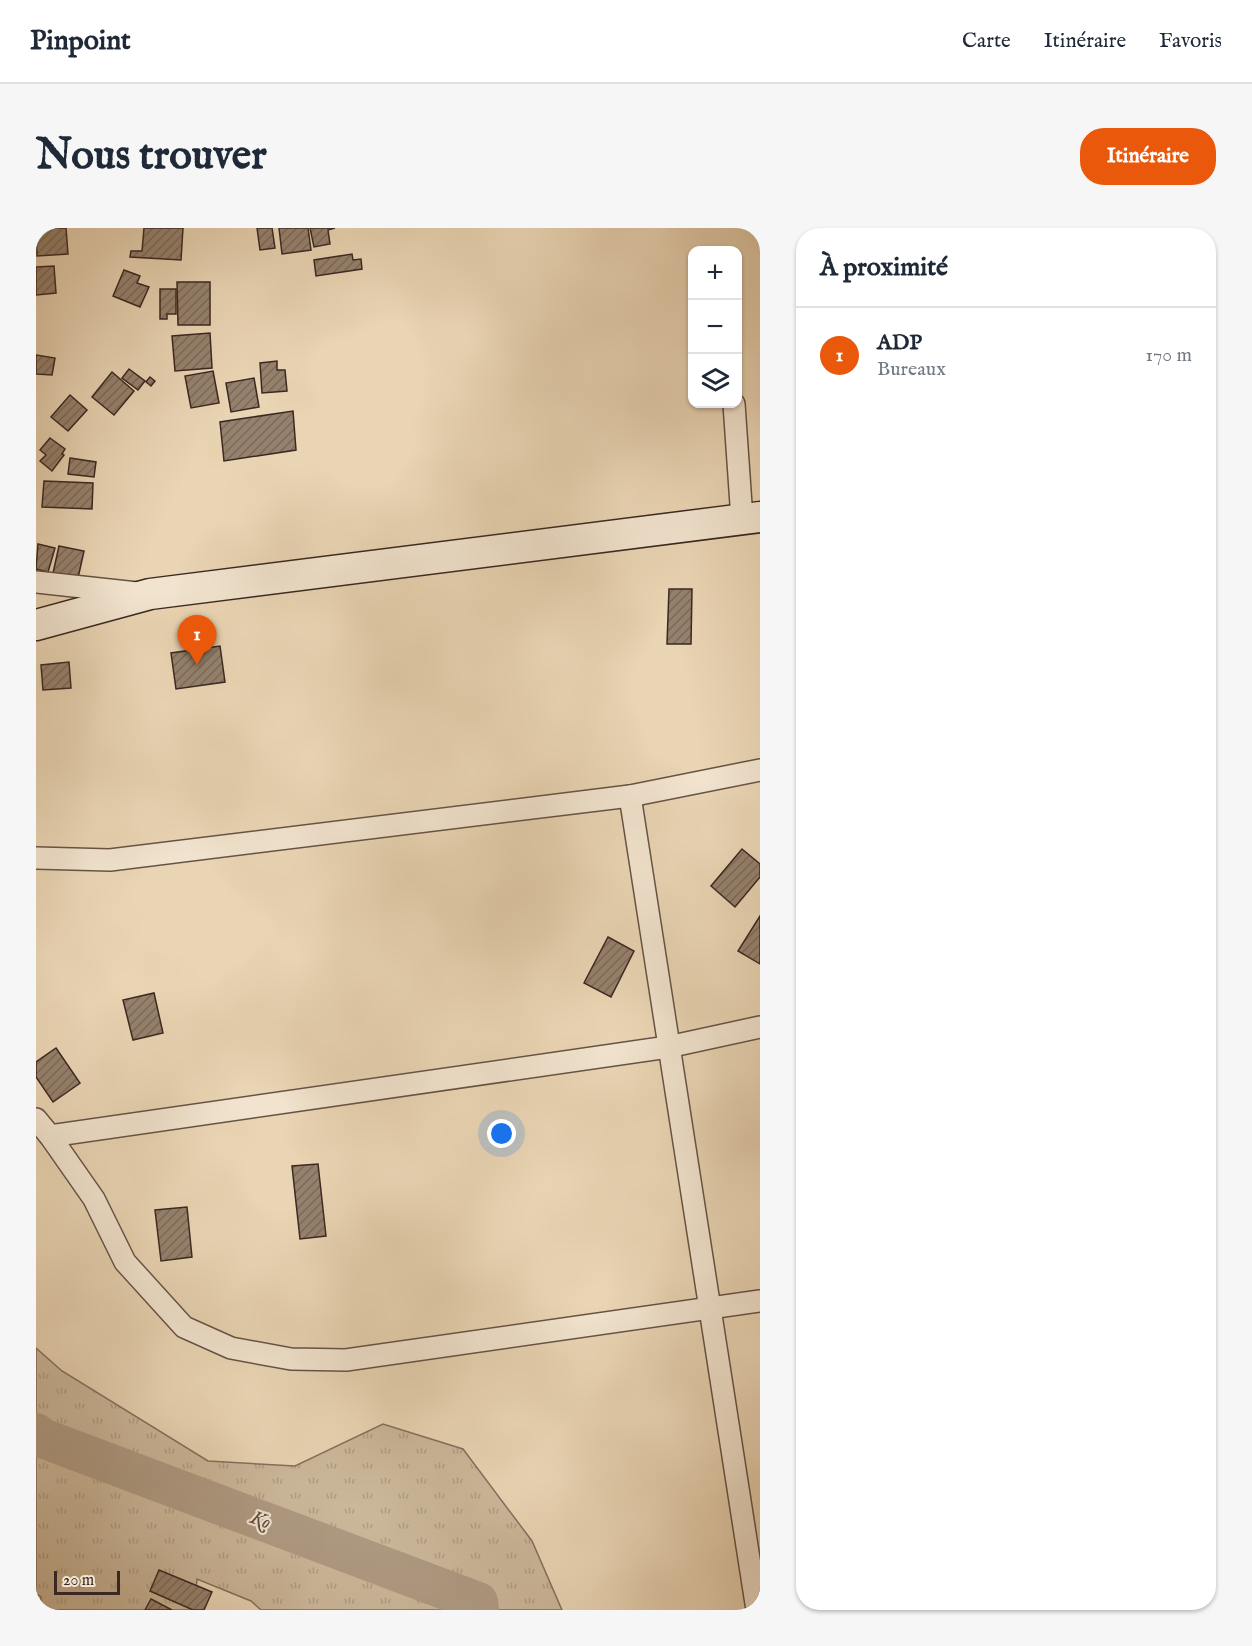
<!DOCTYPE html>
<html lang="fr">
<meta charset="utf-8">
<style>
body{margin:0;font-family:"IM FELL English",serif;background:#f6f6f7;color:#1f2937}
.controls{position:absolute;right:18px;top:18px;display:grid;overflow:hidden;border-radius:12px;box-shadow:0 2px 4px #0004}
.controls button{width:54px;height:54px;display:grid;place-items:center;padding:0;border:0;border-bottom:2px solid #e0e1e3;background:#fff;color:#1f2937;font:30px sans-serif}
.scale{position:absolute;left:18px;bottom:15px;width:66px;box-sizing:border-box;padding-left:6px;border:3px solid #3b2822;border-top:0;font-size:16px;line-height:21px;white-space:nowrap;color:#3b2822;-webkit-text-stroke:4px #f1e3ce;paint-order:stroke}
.you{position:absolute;left:466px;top:906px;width:21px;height:21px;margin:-15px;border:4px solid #fff;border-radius:50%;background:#1a73e8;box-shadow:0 0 0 9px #1a73e833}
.badge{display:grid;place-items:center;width:39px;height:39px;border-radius:50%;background:#ea580c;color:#fff;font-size:20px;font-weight:700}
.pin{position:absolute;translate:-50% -50px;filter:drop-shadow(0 2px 3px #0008)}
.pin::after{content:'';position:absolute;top:32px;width:21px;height:18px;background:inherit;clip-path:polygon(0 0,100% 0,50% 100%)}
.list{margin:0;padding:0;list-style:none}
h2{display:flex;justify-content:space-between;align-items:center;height:78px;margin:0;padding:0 24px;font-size:26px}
h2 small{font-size:20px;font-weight:400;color:#747a83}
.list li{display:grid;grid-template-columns:39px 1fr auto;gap:18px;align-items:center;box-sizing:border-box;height:96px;padding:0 24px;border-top:2px solid #e0e1e3}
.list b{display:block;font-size:22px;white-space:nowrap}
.list p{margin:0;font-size:20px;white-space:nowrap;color:#747a83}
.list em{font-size:20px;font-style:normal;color:#747a83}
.icon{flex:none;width:33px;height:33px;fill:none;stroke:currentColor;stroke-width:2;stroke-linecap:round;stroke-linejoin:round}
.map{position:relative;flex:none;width:724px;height:1382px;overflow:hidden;border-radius:24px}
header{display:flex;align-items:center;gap:36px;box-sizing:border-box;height:84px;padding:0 30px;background:#fff;border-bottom:2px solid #e0e1e3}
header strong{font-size:28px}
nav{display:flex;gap:33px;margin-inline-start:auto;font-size:21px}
.intro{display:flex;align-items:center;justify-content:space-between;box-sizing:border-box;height:144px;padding:0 36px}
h1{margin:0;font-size:42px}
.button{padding:15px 27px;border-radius:24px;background:#ea580c;color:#fff;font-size:21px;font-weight:700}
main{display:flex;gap:36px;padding:0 36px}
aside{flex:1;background:#fff;border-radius:24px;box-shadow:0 2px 4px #0004}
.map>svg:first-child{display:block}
.grass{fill:url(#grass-tufts);stroke:#83705e;stroke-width:1.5}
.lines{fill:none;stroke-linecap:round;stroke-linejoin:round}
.river{stroke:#ae9a82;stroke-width:40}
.building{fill:url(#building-hatch);stroke:#3b2822;stroke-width:1.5}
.minor-casing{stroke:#665346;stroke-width:24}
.secondary-casing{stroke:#3b2822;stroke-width:33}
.minor{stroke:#f1e3ce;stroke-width:21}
.secondary{stroke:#f1e3ce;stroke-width:30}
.labels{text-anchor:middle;stroke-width:4.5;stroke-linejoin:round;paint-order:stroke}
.water-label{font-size:20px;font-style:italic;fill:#5e4a3f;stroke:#f1e3ce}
</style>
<header>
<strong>Pinpoint</strong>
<nav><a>Carte</a><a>Itinéraire</a><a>Favoris</a></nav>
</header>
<div class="intro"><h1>Nous trouver</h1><a class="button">Itinéraire</a></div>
<main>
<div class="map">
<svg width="724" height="1382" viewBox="0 0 724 1382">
<defs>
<pattern id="grass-tufts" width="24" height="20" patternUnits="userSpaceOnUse" patternTransform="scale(1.5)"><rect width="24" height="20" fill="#cbb79a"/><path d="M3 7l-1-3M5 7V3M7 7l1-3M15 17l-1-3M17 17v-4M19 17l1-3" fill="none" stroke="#af9d84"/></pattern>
<pattern id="building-hatch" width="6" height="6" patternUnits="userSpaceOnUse" patternTransform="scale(1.5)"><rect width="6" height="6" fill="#95816d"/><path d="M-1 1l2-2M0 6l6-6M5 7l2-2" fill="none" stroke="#7b6a59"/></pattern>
</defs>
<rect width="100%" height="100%" fill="#e9d4b3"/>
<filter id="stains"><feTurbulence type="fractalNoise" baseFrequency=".00333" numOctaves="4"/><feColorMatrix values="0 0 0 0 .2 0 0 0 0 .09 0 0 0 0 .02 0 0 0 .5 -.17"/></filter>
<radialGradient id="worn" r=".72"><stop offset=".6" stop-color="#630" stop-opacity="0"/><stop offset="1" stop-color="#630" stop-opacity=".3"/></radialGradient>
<path class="grass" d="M0,1120L26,1143L172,1233L259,1238L347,1196L427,1221L496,1313L526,1382H225L215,1373L161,1351L158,1382H5V1369L0,1366Z"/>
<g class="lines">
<path class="river" d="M0,1205L6,1210L442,1374L443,1382"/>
</g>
<g class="building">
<path d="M0,0H30L32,26L1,28Z"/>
<path d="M108,0H147L145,32L94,29L95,23H106Z"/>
<path d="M221,0H236L239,20L224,22Z"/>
<path d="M243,0H272L275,22L246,26Z"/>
<path d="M274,0H299L292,2L294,16L278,19Z"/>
<path d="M316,26L317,32L325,31L326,41L280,48L278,32Z"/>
<path d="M18,38L20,65L0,67V39Z"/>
<path d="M88,42L104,48L101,55L113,59L104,79L77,68Z"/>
<path d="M141,54H174V97H142Z"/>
<path d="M124,61H140V86H131V91H124Z"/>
<path d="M174,105L176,140L139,143L136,108Z"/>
<path d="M0,127L19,130L16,147L0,146Z"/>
<path d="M241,133V142H249L251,163L226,165L224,135Z"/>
<path d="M93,141L109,153L102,162L86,150Z"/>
<path d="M177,143L183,175L155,180L149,148Z"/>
<path d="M76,144L98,163L78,187L56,169Z"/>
<path d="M114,149L119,153L115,158L110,154Z"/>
<path d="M218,150L223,179L195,184L190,155Z"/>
<path d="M34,167L51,182L32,203L15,189Z"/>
<path d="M257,183L260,222L188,233L184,194Z"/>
<path d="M14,210L29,221L26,226L28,227L16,243L4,233L10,227L4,222Z"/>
<path d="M34,230L60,234L58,249L32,246Z"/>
<path d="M8,253L57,255L56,281L6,279Z"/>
<path d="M2,316L19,320L12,344L0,341Z"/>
<path d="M23,318L48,323L42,350L17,345Z"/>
<path d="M633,361H656L655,416H631Z"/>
<path d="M184,418L189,454L140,461L135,425Z"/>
<path d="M33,434L35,460L7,462L5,437Z"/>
<path d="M706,621L724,636V649L699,679L675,658Z"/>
<path d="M724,688V736L702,723Z"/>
<path d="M572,709L598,723L575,769L548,755Z"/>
<path d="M118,765L127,805L97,812L87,772Z"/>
<path d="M20,820L44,855L17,874L0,849V834Z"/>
<path d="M282,936L290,1008L264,1011L256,938Z"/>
<path d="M151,979L156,1029L125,1033L119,982Z"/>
<path d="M123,1342L176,1364L168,1382H157L114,1363Z"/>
<path d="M115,1371L136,1382H109Z"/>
</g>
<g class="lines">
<g class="minor-casing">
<g id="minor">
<path d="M698,176L706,291"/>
<path d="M0,354L101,365"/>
<path d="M594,568L721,1382"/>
<path d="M0,630L74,632L594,568L724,542"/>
<path d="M0,891L14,908L58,971L89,1034L148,1099L195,1120L255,1131L310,1132L724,1073"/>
<path d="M14,908L632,819L724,799"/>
</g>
</g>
<g class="secondary-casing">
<path id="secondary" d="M0,397L114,366L724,289"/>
</g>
<use href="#minor" class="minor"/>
<use href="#secondary" class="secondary"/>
</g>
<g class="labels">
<g class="water-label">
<text transform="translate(225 1291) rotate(21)" y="7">Ko</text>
</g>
</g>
<rect width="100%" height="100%" filter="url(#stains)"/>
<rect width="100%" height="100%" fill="url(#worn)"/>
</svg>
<div class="controls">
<button>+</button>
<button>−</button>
<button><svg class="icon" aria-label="layers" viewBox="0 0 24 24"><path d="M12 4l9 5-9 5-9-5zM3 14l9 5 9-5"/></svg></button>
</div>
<div class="scale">20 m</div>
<div class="you"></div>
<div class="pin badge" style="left:161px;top:437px">1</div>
</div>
<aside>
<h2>À proximité<small></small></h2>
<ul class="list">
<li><span class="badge">1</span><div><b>ADP</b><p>Bureaux</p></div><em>170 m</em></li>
</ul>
</aside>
</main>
